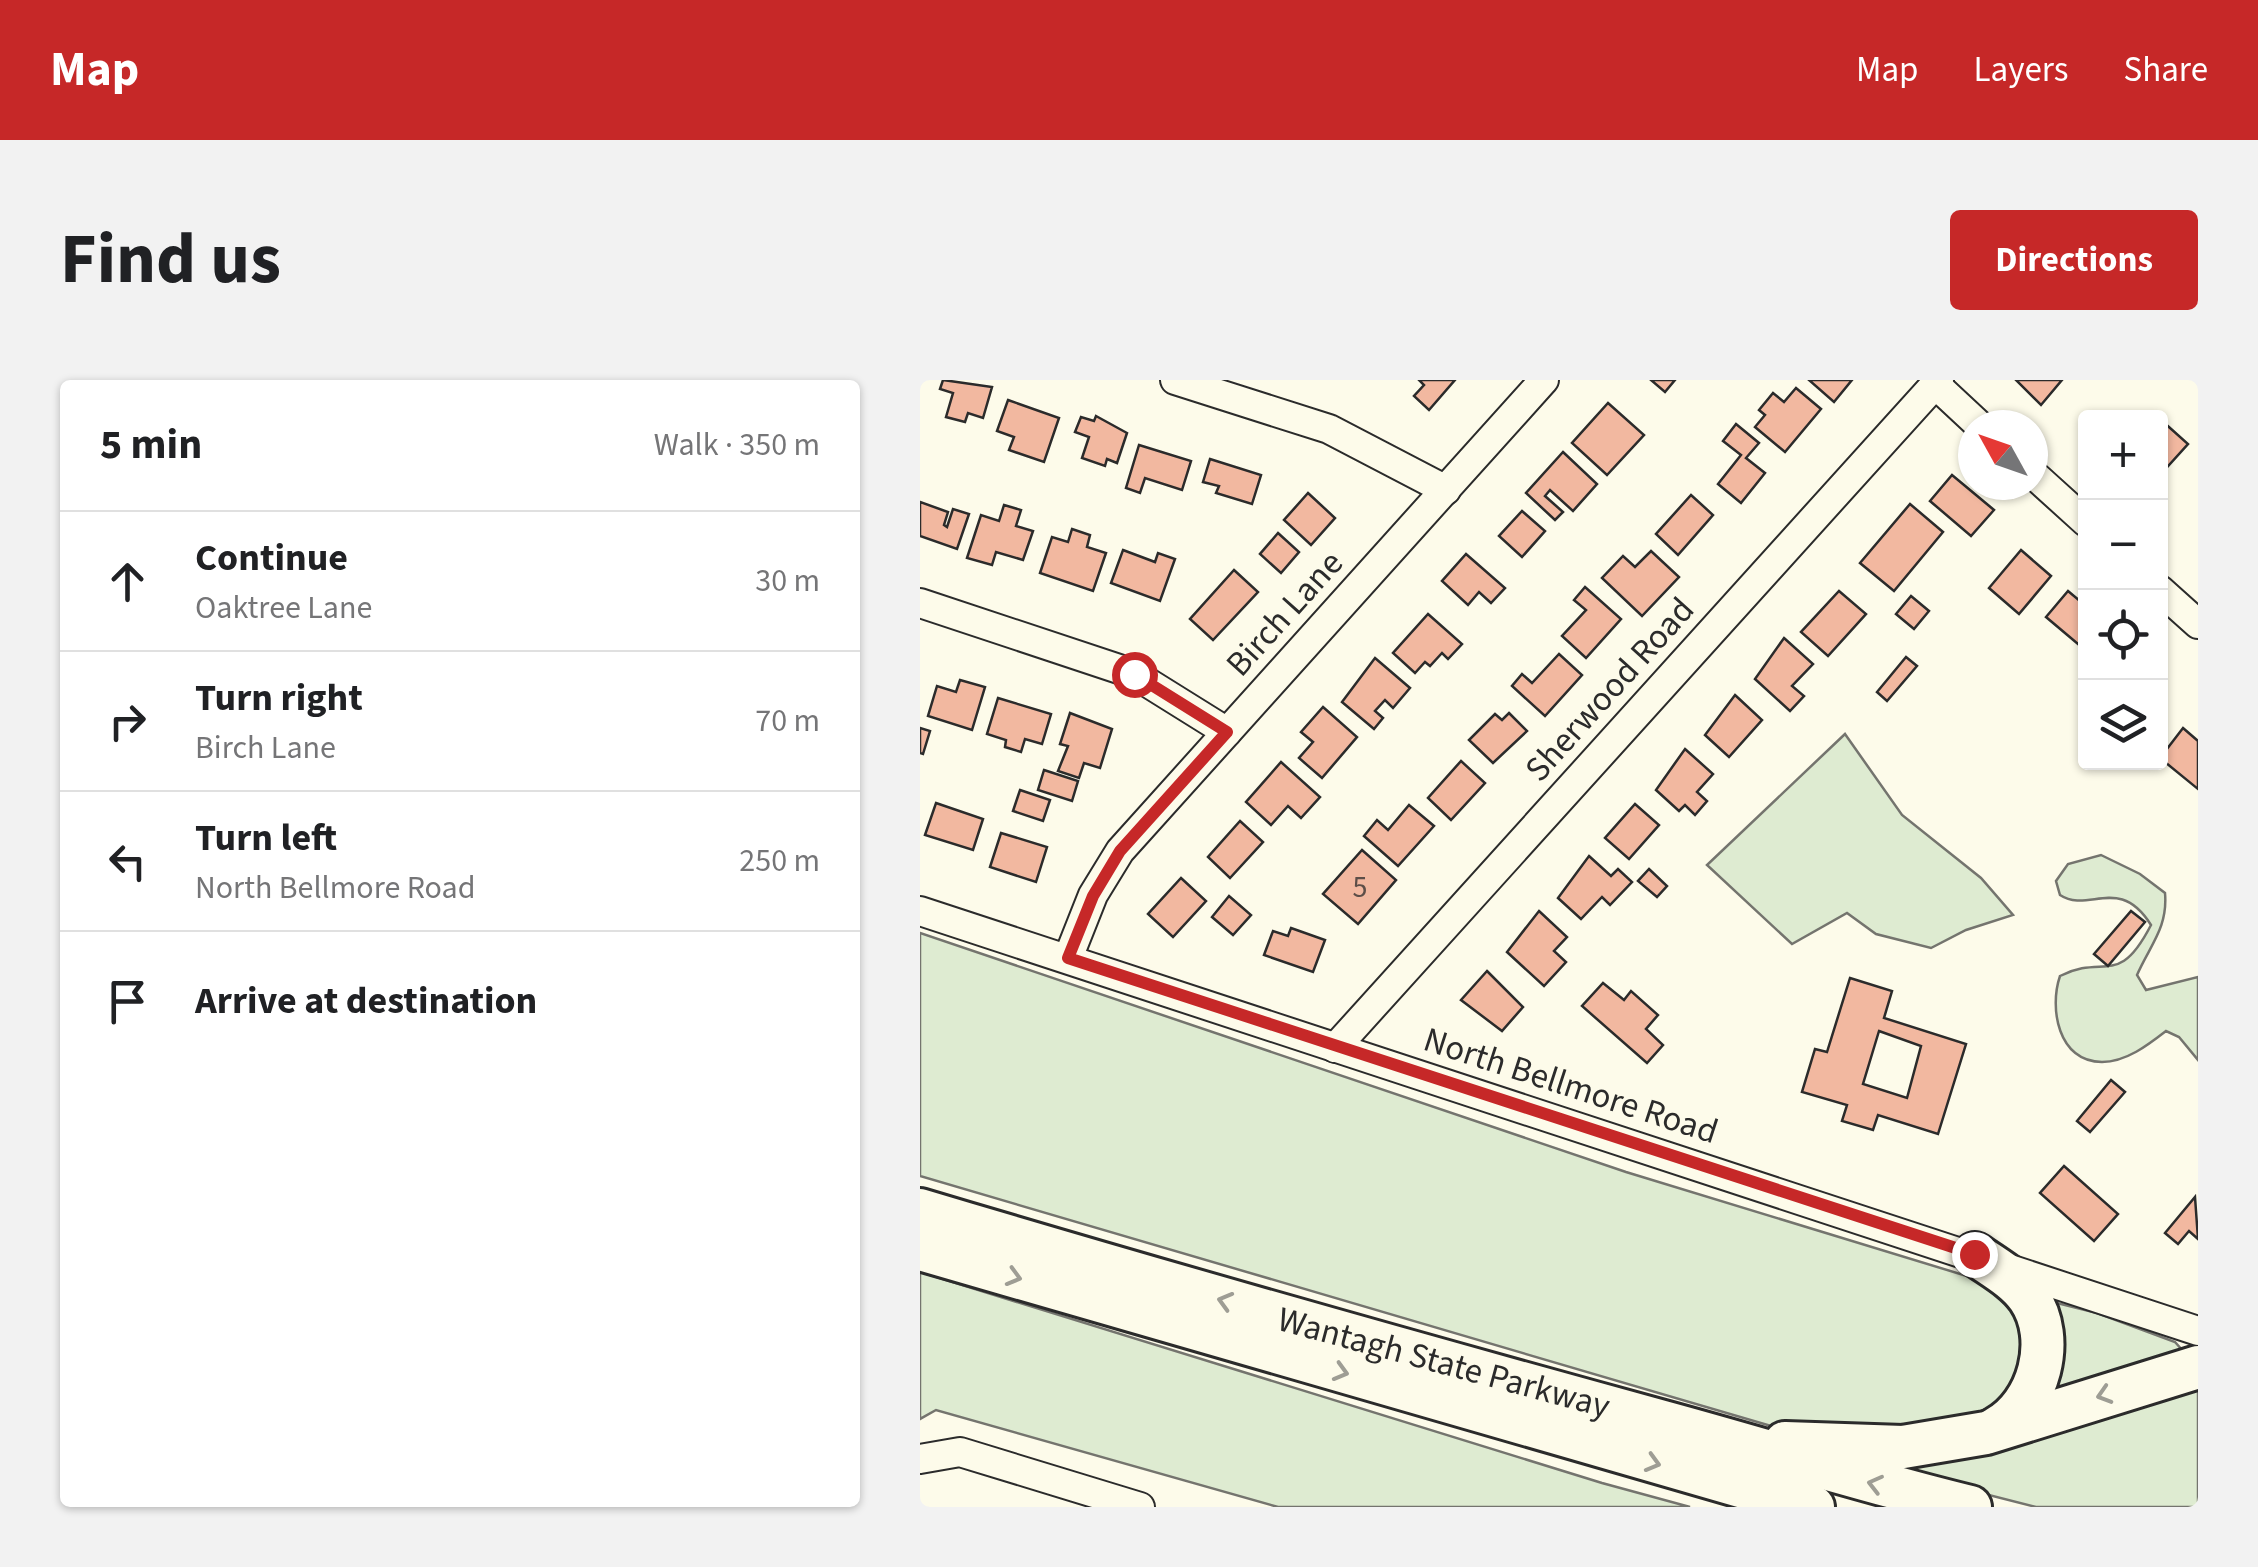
<!DOCTYPE html>
<meta charset="utf-8">
<style>
body{margin:0;font-family:"Source Sans 3",sans-serif;background:#f2f2f2;color:#202124}
.controls{position:absolute;right:30px;top:30px;display:grid;overflow:hidden;border-radius:10px;box-shadow:0 2px 8px #0004}
.controls button{width:90px;height:90px;display:grid;place-items:center;padding:0;border:0;border-bottom:2px solid #e0e0e0;background:#fff;color:#202124;font:50px sans-serif}
.compass{position:absolute;left:1038px;top:30px;width:90px;height:90px;border-radius:50%;background:#fff;box-shadow:0 2px 8px #0004;rotate:310deg}
.stop{position:absolute;width:30px;height:30px;margin:-22px;border:8px solid #c62828;border-radius:50%;background:#fff}
.stop.end{background:#c62828;border-color:#fff;box-shadow:0 2px 10px #0008}
.list{margin:0;padding:0;list-style:none}
h2{display:flex;justify-content:space-between;align-items:center;height:130px;margin:0;padding:0 40px;font-size:42px}
h2 small{font-size:32px;font-weight:400;color:#757577}
.list li{display:grid;grid-template-columns:65px 1fr auto;gap:30px;align-items:center;box-sizing:border-box;height:140px;padding:0 40px;border-top:2px solid #e0e0e0}
.list b{display:block;font-size:38px;white-space:nowrap}
.list p{margin:0;font-size:32px;white-space:nowrap;color:#757577}
.list em{font-size:32px;font-style:normal;color:#757577}
.icon{flex:none;width:55px;height:55px;fill:none;stroke:currentColor;stroke-width:2;stroke-linecap:round;stroke-linejoin:round}
.map{position:relative;flex:none;width:1278px;height:1127px;overflow:hidden;border-radius:10px}
header{display:flex;align-items:center;gap:60px;box-sizing:border-box;height:140px;padding:0 50px;background:#c62828;color:#fff}
header strong{font-size:48px}
nav{display:flex;gap:55px;margin-inline-start:auto;font-size:35px}
.intro{display:flex;align-items:center;justify-content:space-between;box-sizing:border-box;height:240px;padding:0 60px}
h1{margin:0;font-size:70px}
.button{padding:25px 45px;border-radius:10px;background:#c62828;color:#fff;font-size:35px;font-weight:700}
main{display:flex;gap:60px;padding:0 60px}
aside{flex:1;background:#fff;border-radius:10px;box-shadow:0 2px 8px #0004}
.map>svg:first-child{display:block}
.green{fill:#deebd1;stroke:#74746e;stroke-width:2.5}
.building{fill:#f2b8a0;stroke:#2b2b2b;stroke-width:2.5;fill-rule:evenodd}
.lines{fill:none;stroke-linecap:round;stroke-linejoin:round}
.minor-casing{stroke:#2b2b2b;stroke-width:32}
.highway-casing{stroke:#2b2b2b;stroke-width:48}
.minor{stroke:#fdfbea;stroke-width:28}
.highway{stroke:#fdfbea;stroke-width:42}
.oneway{stroke:#9e9d94}
.route{stroke:#c62828;stroke-width:12}
.labels{text-anchor:middle;stroke-width:8;stroke-linejoin:round;paint-order:stroke}
.number-label{font-size:30px;fill:#5d4e48}
.street-label{font-size:35px;fill:#2b2b2b;stroke:#fdfbea}
</style>
<header>
<strong>Map</strong>
<nav><a>Map</a><a>Layers</a><a>Share</a></nav>
</header>
<div class="intro"><h1>Find us</h1><a class="button">Directions</a></div>
<main>
<aside>
<h2>5 min<small>Walk · 350 m</small></h2>
<ul class="list">
<li><svg class="icon" aria-label="ahead" viewBox="0 0 24 24"><path d="M12 20V5M6 11l6-6 6 6"/></svg><div><b>Continue</b><p>Oaktree Lane</p></div><em>30 m</em></li>
<li><svg class="icon" aria-label="right" viewBox="0 0 24 24"><path d="M7 20v-9h11M14 6l5 5-5 5"/></svg><div><b>Turn right</b><p>Birch Lane</p></div><em>70 m</em></li>
<li><svg class="icon" aria-label="left" viewBox="0 0 24 24"><path d="M17 20v-9H6M10 6l-5 5 5 5"/></svg><div><b>Turn left</b><p>North Bellmore Road</p></div><em>250 m</em></li>
<li><svg class="icon" aria-label="arrive" viewBox="0 0 24 24"><path d="M6 21V4h12l-3 4 3 4H6"/></svg><div><b>Arrive at destination</b></div></li>
</ul>
</aside>
<div class="map">
<svg width="1278" height="1127" viewBox="0 0 1278 1127">
<rect width="100%" height="100%" fill="#fdfbea"/>
<g class="green">
<path d="M925,354L982,435L1061,498L1093,535L1046,550L1011,568L956,554L927,533L872,564L787,485Z"/>
<path d="M1181,475L1220,494L1245,513C1248,548 1230,565 1217,595L1226,610L1278,597V680L1259,657L1246,651C1228,665 1206,682 1182,682C1138,682 1129,628 1140,596C1185,573 1198,609 1231,545C1199,494 1169,534 1140,515L1136,501L1148,484Z"/>
<path d="M0,553L706,792L1073,904L1093,923L1105,951L1104,988L1086,1019L1057,1042L921,1054L851,1046L0,796Z"/>
<path d="M0,892L682,1103L770,1127H358L16,1030L0,1039Z"/>
<path d="M1133,922L1177,933L1255,962L1263,971L1131,1016Z"/>
<path d="M1278,1008V1127H1116L967,1089Z"/>
</g>
<g class="building">
<path d="M23,0L72,7L63,38L48,33L45,42L26,37L33,13L20,9Z"/>
<path d="M499,0H535L509,30L494,16L504,5Z"/>
<path d="M731,0H755L745,12Z"/>
<path d="M889,0H932L914,22Z"/>
<path d="M1096,0H1142L1121,25Z"/>
<path d="M876,8L901,29L865,72L835,47L845,35L839,30L853,13L864,22Z"/>
<path d="M88,20L139,38L124,82L89,70L94,57L77,51Z"/>
<path d="M688,23L724,55L687,95L652,63Z"/>
<path d="M176,36L207,53L197,83L187,79L185,86L162,78L169,57L155,52L161,37L174,41Z"/>
<path d="M1240,39L1268,64L1240,95Z"/>
<path d="M816,44L839,63L826,78L845,93L821,123L798,104L821,75L803,61Z"/>
<path d="M219,65L271,81L262,110L225,98L220,113L206,108Z"/>
<path d="M643,72L677,104L653,131L630,110L625,116L643,132L635,140L606,113Z"/>
<path d="M290,79L341,95L332,124L296,113L299,106L283,102Z"/>
<path d="M1032,95L1074,130L1051,156L1010,121Z"/>
<path d="M388,113L415,138L391,165L364,140Z"/>
<path d="M771,115L793,135L758,175L736,154Z"/>
<path d="M0,122L28,132L24,145L27,147L33,129L49,134L37,169L0,156Z"/>
<path d="M990,124L1023,152L974,211L940,183Z"/>
<path d="M84,125L101,130L96,146L113,151L103,180L76,172L72,185L47,178L61,135L79,141Z"/>
<path d="M602,131L625,151L602,177L579,156Z"/>
<path d="M152,149L170,155L167,167L186,173L173,211L120,193L132,157L148,162Z"/>
<path d="M358,153L379,172L361,193L340,174Z"/>
<path d="M203,170L235,182L238,173L255,179L240,221L191,203Z"/>
<path d="M1101,170L1131,196L1099,234L1069,208Z"/>
<path d="M731,171L759,197L722,236L682,198L703,176L715,187Z"/>
<path d="M546,174L585,208L571,223L559,212L548,225L522,201Z"/>
<path d="M314,190L338,212L293,260L270,239Z"/>
<path d="M665,207L701,239L666,278L642,256L666,230L654,220Z"/>
<path d="M919,211L946,234L908,276L881,252Z"/>
<path d="M1148,211L1166,226V255L1158,264L1126,237Z"/>
<path d="M991,216L1009,231L994,249L976,234Z"/>
<path d="M508,234L542,264L528,279L522,273L510,286L505,282L495,293L473,273Z"/>
<path d="M864,258L893,284L872,306L884,316L870,331L835,299Z"/>
<path d="M639,274L662,295L625,336L592,306L602,294L612,303Z"/>
<path d="M986,277L997,286L967,321L957,312Z"/>
<path d="M455,278L490,308L473,328L465,320L455,331L463,338L454,349L422,322Z"/>
<path d="M40,300L65,307L52,350L8,336L17,306L36,312Z"/>
<path d="M815,315L842,340L809,377L785,355Z"/>
<path d="M78,318L131,334L122,364L105,359L101,372L85,367L86,360L67,354Z"/>
<path d="M403,327L437,357L402,398L379,378L393,362L381,352Z"/>
<path d="M150,333L192,349L180,388L164,383L159,398L138,391L148,366L140,364Z"/>
<path d="M589,333L607,351L573,383L549,360L575,334L582,340Z"/>
<path d="M0,348L10,351L3,374L0,373Z"/>
<path d="M1263,348L1278,361V409L1240,378Z"/>
<path d="M765,369L793,394L777,412L787,421L775,435L765,425L759,431L736,410Z"/>
<path d="M541,381L565,403L531,440L508,418Z"/>
<path d="M361,382L400,417L381,438L368,426L351,445L326,422Z"/>
<path d="M124,390L158,401L152,421L118,410Z"/>
<path d="M100,410L130,420L123,441L93,431Z"/>
<path d="M16,423L63,439L53,470L5,455Z"/>
<path d="M715,424L739,445L709,479L685,458Z"/>
<path d="M489,425L514,446L478,486L444,456L457,440L468,450Z"/>
<path d="M320,441L343,462L310,498L288,477Z"/>
<path d="M81,453L127,467L116,502L70,487Z"/>
<path d="M442,470L476,500L438,544L403,514Z"/>
<path d="M669,476L691,496L698,489L712,502L690,525L682,517L661,539L638,518Z"/>
<path d="M729,489L747,506L737,517L718,501Z"/>
<path d="M261,498L286,521L253,557L228,534Z"/>
<path d="M309,516L331,535L313,555L292,537Z"/>
<path d="M619,531L647,557L634,571L646,582L624,606L587,572Z"/>
<path d="M1211,531L1225,542L1188,586L1174,574Z"/>
<path d="M371,548L405,560L393,592L344,575L353,551L368,556Z"/>
<path d="M567,591L603,627L582,651L541,620Z"/>
<path d="M930,598L972,611L964,638L1046,664L1018,754L958,735L953,750L922,741L927,725L882,712L895,669L907,672ZM959,651L1001,666L987,718L943,704Z"/>
<path d="M683,603L704,620L711,611L738,635L726,649L743,665L727,683L662,626Z"/>
<path d="M1191,700L1205,712L1170,752L1157,741Z"/>
<path d="M1144,786L1198,834L1174,861L1120,813Z"/>
<path d="M1275,817L1278,859L1269,851L1258,864L1245,853Z"/>
</g>
<g class="lines">
<g class="minor-casing">
<g id="minor">
<path d="M255,0L409,49L526,110"/>
<path d="M1015,4L1059,45"/>
<path d="M1113,94L1166,142"/>
<path d="M1240,210L1278,244"/>
<path d="M0,223L214,294L307,352"/>
<path d="M0,531L1278,951"/>
<path d="M148,578L173,515L200,471L624,0"/>
<path d="M415,668L1019,0"/>
<path d="M0,1079L40,1072L220,1127"/>
</g>
</g>
<g class="highway-casing">
<g id="highway">
<path d="M0,830C247,904 495,974 743,1042C846,1070 947,1102 1050,1127"/>
<path d="M0,869L893,1127"/>
<path d="M1055,874C1073,887 1096,899 1109,918C1137,959 1119,1025 1077,1048"/>
<path d="M865,1063L983,1067L1066,1053L1278,987"/>
</g>
</g>
<use href="#minor" class="minor"/>
<use href="#highway" class="highway"/>
</g>
<defs><path id="oneway-chevron" d="M-2-3.5L2.5 0L-2 3.5" fill="none" stroke-width="1.6" stroke-linecap="round" stroke-linejoin="round" transform="scale(2.5)"/></defs>
<g class="oneway">
<use href="#oneway-chevron" transform="translate(94 897) rotate(16)"/>
<use href="#oneway-chevron" transform="translate(305 921) rotate(-164)"/>
<use href="#oneway-chevron" transform="translate(421 992) rotate(16)"/>
<use href="#oneway-chevron" transform="translate(1184 1015) rotate(163)"/>
<use href="#oneway-chevron" transform="translate(733 1083) rotate(16)"/>
<use href="#oneway-chevron" transform="translate(955 1104) rotate(-166)"/>
</g>
<g class="lines">
<path class="route" d="M214,294L307,352L200,471L173,516L148,578L1054,874"/>
</g>
<g class="labels">
<g class="number-label">
<text x="440" y="517">5</text>
</g>
<g class="street-label">
<text transform="translate(364 233) rotate(-48)" y="12">Birch Lane</text>
<text transform="translate(689 309) rotate(-48)" y="12">Sherwood Road</text>
<text transform="translate(651 705) rotate(18)" y="12">North Bellmore Road</text>
<text transform="translate(524 982) rotate(15)" y="12">Wantagh State Parkway</text>
</g>
</g>
</svg>
<div class="controls">
<button>+</button>
<button>−</button>
<button><svg class="icon" aria-label="locate" viewBox="0 0 24 24"><circle cx="12" cy="12" r="6"/><path d="M12 2v4M12 18v4M2 12h4M18 12h4"/></svg></button>
<button><svg class="icon" aria-label="layers" viewBox="0 0 24 24"><path d="M12 4l9 5-9 5-9-5zM3 14l9 5 9-5"/></svg></button>
</div>
<svg class="compass" viewBox="-18 -18 36 36"><path d="M0-13l5 13h-10z" fill="#e53935"/><path d="M0 13l5-13h-10z" fill="#757577"/></svg>
<div class="stop" style="left:214px;top:294px"></div>
<div class="stop end" style="left:1054px;top:874px"></div>
</div>
</main>
